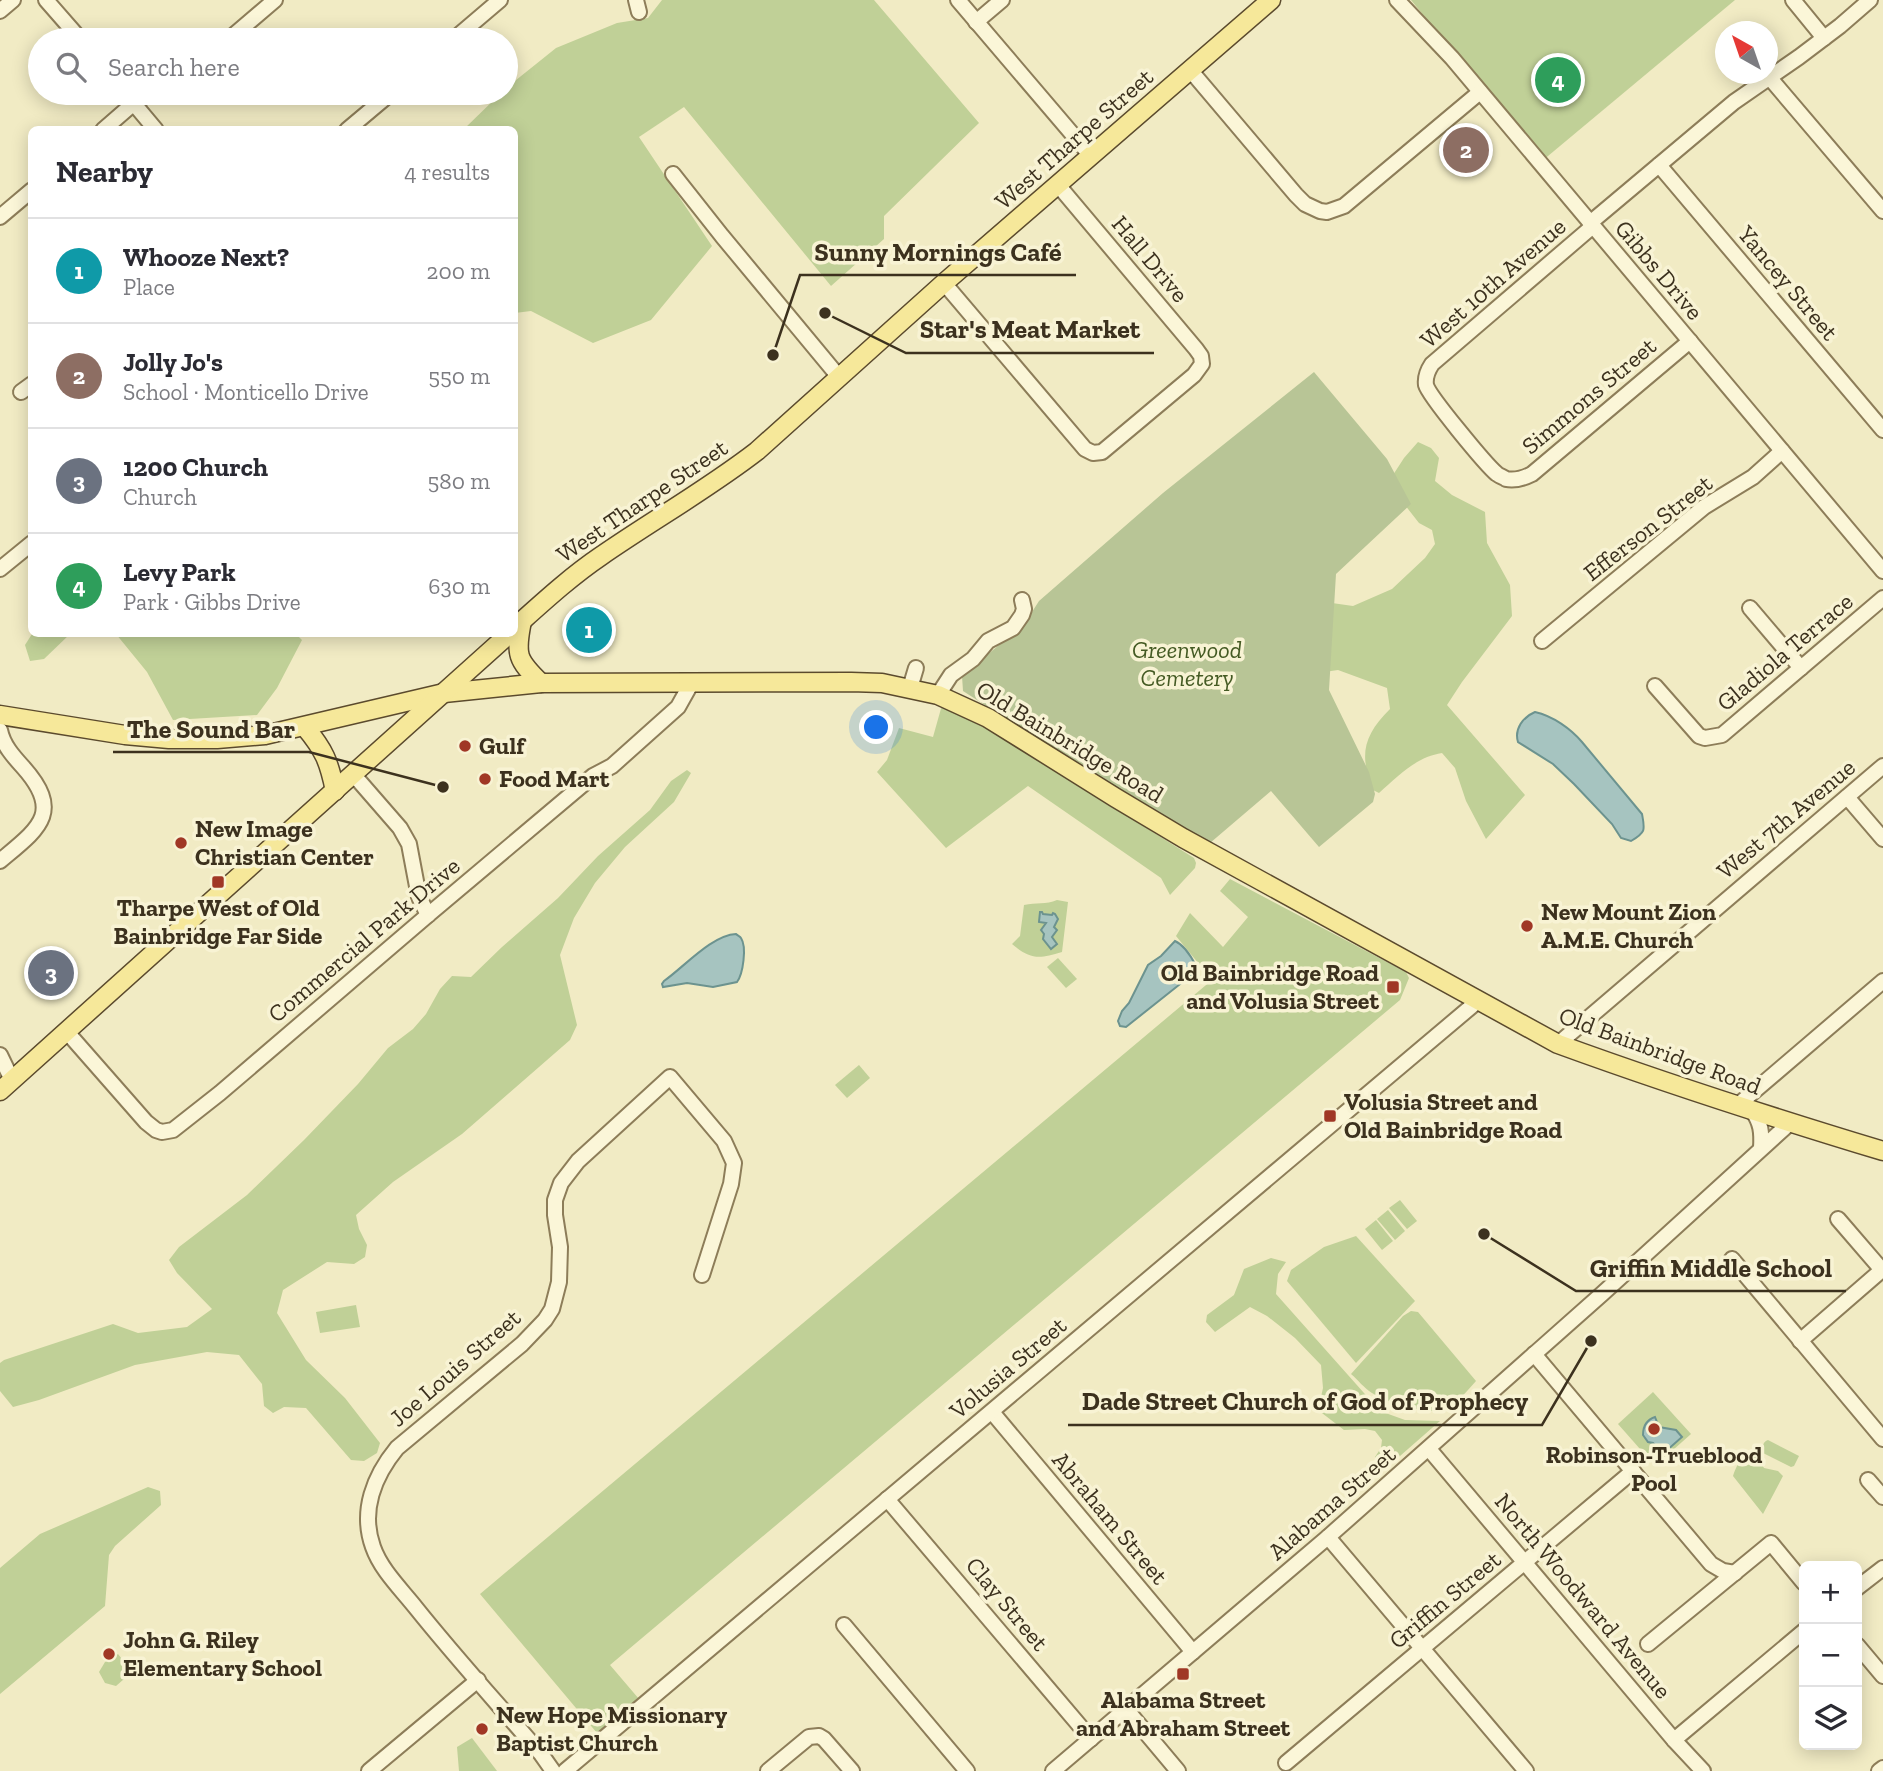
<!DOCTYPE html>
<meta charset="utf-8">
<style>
body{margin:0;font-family:"Zilla Slab",serif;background:#f2f2f3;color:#2b2b33}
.controls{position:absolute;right:21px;bottom:21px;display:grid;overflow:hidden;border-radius:10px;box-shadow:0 4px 18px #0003}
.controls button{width:63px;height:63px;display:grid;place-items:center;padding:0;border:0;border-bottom:2px solid #e1e1e2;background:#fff;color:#2b2b33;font:35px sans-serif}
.compass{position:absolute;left:1715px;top:21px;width:63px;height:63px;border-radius:50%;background:#fff;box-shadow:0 4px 18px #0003;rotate:320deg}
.you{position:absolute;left:877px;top:728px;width:24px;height:24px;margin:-18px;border:5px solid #fff;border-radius:50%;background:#1a73e8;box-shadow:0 0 0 10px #1a73e833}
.badge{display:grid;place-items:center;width:46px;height:46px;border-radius:50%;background:#b45309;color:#fff;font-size:23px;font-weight:700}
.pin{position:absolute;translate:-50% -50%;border:4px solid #fff;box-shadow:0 2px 7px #0006}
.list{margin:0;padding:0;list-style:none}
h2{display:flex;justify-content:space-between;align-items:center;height:91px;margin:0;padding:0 28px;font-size:30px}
h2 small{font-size:23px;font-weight:400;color:#7c7c81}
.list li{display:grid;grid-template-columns:46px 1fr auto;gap:21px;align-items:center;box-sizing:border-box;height:105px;padding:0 28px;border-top:2px solid #e1e1e2}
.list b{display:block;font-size:26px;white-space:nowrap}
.list p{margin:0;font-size:23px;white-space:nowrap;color:#7c7c81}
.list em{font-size:23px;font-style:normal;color:#7c7c81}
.icon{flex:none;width:38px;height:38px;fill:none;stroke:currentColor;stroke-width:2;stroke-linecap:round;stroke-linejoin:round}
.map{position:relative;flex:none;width:1883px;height:1771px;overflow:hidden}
.search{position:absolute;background:#fff;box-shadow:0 4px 18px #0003;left:28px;top:28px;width:490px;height:77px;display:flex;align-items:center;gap:18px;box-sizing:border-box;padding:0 24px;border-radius:38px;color:#7c7c81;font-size:26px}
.panel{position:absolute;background:#fff;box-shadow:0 4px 18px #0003;left:28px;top:126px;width:490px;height:511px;border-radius:10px}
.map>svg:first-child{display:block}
.green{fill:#c0d097}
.cemetery{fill:#b8c596}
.water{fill:#a6c4c0;stroke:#6c938f;stroke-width:2}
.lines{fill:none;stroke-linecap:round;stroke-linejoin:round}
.minor-casing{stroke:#8d7d59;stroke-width:18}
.major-casing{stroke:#5b4a2d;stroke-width:21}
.minor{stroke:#fbf6d8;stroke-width:14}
.major{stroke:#f6e89a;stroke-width:18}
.poi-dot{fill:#a03725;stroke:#f8f3d4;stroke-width:2.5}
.labels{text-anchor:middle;stroke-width:7;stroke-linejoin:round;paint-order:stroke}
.street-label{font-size:24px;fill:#3c311e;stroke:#f8f3d4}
.park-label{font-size:24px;font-style:italic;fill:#445a23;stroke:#f8f3d4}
.poi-label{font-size:24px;font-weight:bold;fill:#3c311e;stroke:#f8f3d4;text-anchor:start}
.leader{fill:none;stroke:#3c311e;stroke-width:2.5}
.callout-dot{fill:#3c311e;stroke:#f8f3d4;stroke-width:2.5}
.callout-label{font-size:26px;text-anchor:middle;font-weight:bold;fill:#3c311e;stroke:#f8f3d4;stroke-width:7;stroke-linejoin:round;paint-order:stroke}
</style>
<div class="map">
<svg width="1883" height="1771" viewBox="0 0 1883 1771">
<rect width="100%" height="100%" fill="#f1ebc4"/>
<g class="green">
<path d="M662,0H874L979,123L884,216V239L831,286L684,107L639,137L712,246L651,320L593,343L531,311L515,313L514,130L464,129L501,93H506V88L556,48L617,23L648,18Z"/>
<path d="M1411,0H1735L1542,161Z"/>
<path d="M1418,442L1431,448L1439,458L1435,481L1452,495L1485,512L1487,543L1510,585L1512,616L1462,682L1447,705L1525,795L1486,839L1466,801L1455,768L1442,753C1416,757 1398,776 1379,793L1373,790C1359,755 1363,736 1390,709L1387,688L1338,670L1324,672L1325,602L1353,606L1392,589L1425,558L1435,544L1432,530L1419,523L1394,491L1393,475L1404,458Z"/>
<path d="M32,634H70L44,659L30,661L25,645Z"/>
<path d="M116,634H296L302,640L277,688L257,715L173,720L147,672Z"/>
<path d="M942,705L983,725L1194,858L1196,863L1195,868L1170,895L1161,878L1028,786L946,848L877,772L887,760L899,728L933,737Z"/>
<path d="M687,770L691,773L674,802L625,847L595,883L574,918L560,955L577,1025L570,1040L462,1134L393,1182L356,1215L359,1229L367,1245L365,1257L354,1264L327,1262L283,1290L277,1313L306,1360L345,1398L380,1443L377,1453L364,1461L351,1460L306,1408L284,1407L273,1413L264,1406L262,1384L239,1355L207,1352L135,1365L39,1400L13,1407L0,1391V1363L4,1360L113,1324L138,1333L187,1327L212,1309L177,1273L169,1260L179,1247L247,1195L304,1140L358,1084L388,1048L413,1029L426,1014L440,989L452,976L471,977L502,947L558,898L598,856L650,810L671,781Z"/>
<path d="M1230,879L1406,972L1409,978L1400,1000L610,1665L639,1699L597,1733L480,1594L1212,980L1176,936L1190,913L1223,947L1248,917L1220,891Z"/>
<path d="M1057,900L1068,902L1062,952C1039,959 1031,960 1012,944L1020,936L1024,905C1036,902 1046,905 1057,900Z"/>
<path d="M1058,958L1077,979L1066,988L1047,967Z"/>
<path d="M859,1065L870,1078L847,1098L835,1085Z"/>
<path d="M1400,1200L1417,1221L1407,1229L1389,1208Z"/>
<path d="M1388,1210L1405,1231L1395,1240L1377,1219Z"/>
<path d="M1376,1220L1393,1241L1382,1250L1365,1229Z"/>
<path d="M1356,1236L1415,1301L1356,1363L1287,1281L1291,1270L1324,1247Z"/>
<path d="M1271,1258L1286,1262L1278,1274L1276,1294L1380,1411L1405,1420L1440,1421L1392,1463L1380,1464L1375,1457L1381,1448L1382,1440L1375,1431L1365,1429L1344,1430L1318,1410L1323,1388L1321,1365L1295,1338L1267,1316L1250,1307L1215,1332L1206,1322L1207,1315L1234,1295L1244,1269Z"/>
<path d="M356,1305L360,1327L320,1333L316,1312Z"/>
<path d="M1411,1311L1418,1312L1476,1381C1466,1392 1456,1405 1442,1410C1428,1415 1384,1401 1372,1393C1364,1388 1358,1380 1351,1374L1403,1316Z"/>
<path d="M1653,1392L1691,1434L1655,1466L1618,1424Z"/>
<path d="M1768,1440L1799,1456L1794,1466L1791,1467L1763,1453C1761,1449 1763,1441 1768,1440Z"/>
<path d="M1757,1449L1763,1456L1762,1465L1764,1468L1778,1471L1783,1476L1763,1514L1733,1476C1738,1461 1743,1455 1757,1449Z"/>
<path d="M148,1487L160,1491L161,1505L115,1546L109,1555L105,1606L0,1694V1568L40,1534Z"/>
<path d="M118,1654L132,1672L116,1686L105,1683L99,1672L105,1662Z"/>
<path d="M472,1738L497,1771H459L457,1747Z"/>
</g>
<path class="cemetery" d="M1314,372L1387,459L1411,504L1336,574L1329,690L1369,772L1375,794L1373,802L1319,847L1271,791L1210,843L1144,807L963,691L962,676L1025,623L1039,601L1163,493Z"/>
<g class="water">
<path d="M1535,712C1553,716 1571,729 1582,742L1642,814C1645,830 1646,832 1631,841L1621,838L1612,824L1574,784L1553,764L1518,742C1514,729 1523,717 1535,712Z"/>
<path d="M1040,912H1042L1043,914L1052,915L1053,913L1055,914L1058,919L1054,927L1057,930L1052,937L1057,944L1051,949L1043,939L1044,934L1041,930L1046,923L1039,922Z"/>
<path d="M736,934C738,936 740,936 741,938C747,947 743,974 737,982L713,987L687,983L663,987L662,984L664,981C684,967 712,935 736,934Z"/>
<path d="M1175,941C1184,945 1192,958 1196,966L1194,973L1126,1027L1120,1026L1118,1021L1122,1011L1129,1003L1148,965L1161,956Z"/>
<path d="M1655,1417L1659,1427L1676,1430L1682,1437L1657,1459L1652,1453L1656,1450V1446L1653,1443L1648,1442L1643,1435C1643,1426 1646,1420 1655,1417Z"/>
</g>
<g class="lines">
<g class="minor-casing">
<g id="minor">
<path d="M46,0L81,40"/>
<path d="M636,0L639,12"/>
<path d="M958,0L1091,156"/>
<path d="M1397,0L1452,58L1883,571"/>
<path d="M1793,0L1824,38"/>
<path d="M0,11L13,0"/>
<path d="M976,22L1002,0"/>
<path d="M228,40L275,0"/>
<path d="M453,40L500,0"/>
<path d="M1191,71L1296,195L1305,204L1320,211L1327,212L1344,206L1480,92"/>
<path d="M1769,77L1883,211"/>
<path d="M125,93L156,130"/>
<path d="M103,130L134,103L150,93"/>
<path d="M347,130L391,93"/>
<path d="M1659,165L1883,430"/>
<path d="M673,174L722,236L839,377"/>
<path d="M0,217L32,190"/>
<path d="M1590,223L1734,102L1799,57L1840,26L1870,0"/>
<path d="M1593,226L1432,364C1428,370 1425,378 1426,385C1429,396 1486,465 1497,474C1498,475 1505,478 1506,479C1515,481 1524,478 1532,474L1690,341"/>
<path d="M944,283L1085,449L1093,453L1102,452L1194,375L1202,364L1201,356L1196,349L1058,185"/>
<path d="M21,392L32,384"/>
<path d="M0,569L32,543"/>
<path d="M1750,608L1801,668"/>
<path d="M1542,641L1704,507L1753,477L1782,451"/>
<path d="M1655,686L1699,736L1705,738L1722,735L1883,598"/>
<path d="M910,688L916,668"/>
<path d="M938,695L951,675L973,659L988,641L1013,628L1022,615L1024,609L1022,600"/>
<path d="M0,730C3,745 13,756 23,767C64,813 38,829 0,861"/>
<path d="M353,774L400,828L409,844L419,897L428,915"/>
<path d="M1847,797L1883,839"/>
<path d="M67,1032L146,1122L156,1130L162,1132L173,1130L220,1093L428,915L593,776L612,766L678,707L692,682"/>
<path d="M1558,1044L1883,766"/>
<path d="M0,1055L12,1080"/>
<path d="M1738,1105L1883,981"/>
<path d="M1752,1110C1761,1123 1762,1132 1761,1148"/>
<path d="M1838,1219L1882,1270"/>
<path d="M1732,1259L1883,1439"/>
<path d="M1800,1341L1883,1269"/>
<path d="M1534,1354L1711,1564L1723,1571L1735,1573"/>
<path d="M992,1412L1193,1652"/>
<path d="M1429,1449L1674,1740L1703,1771"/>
<path d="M1868,1480L1883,1497"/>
<path d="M887,1499L1091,1739"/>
<path d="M1328,1537L1526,1771"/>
<path d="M1857,1588L1883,1568"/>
<path d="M844,1625L967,1771"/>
<path d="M1648,1644L1771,1543L1804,1583"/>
<path d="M1857,1645L1883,1676"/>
<path d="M1126,1709L1178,1771"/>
<path d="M1674,1740L1804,1631"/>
<path d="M1286,1763L1633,1471"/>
<path d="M369,1771L478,1680"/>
<path d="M553,1771L541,1754C499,1705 456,1658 416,1608C401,1589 381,1570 373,1547C360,1511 374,1476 397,1448L522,1344L545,1320L552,1309L559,1282L560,1247L555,1215V1200L561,1183L578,1161L670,1077L724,1141L734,1163L731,1184L702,1275"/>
<path d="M565,1771L1479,1000"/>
<path d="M768,1771L809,1737L819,1736L824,1739L852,1771"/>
<path d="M1053,1771L1328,1537L1602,1294L1791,1122"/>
<path d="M1879,1771L1883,1768"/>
</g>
</g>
<g class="major-casing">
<g id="major">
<path d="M522,621C515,655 517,660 541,683"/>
<path d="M514,628C542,603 570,577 601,556C653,520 708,489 757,451L944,283L1271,0"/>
<path d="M0,715L125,735L169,739H217L265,735L444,693L541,683L851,682L882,683L938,695L988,718L1116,798L1183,838L1558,1044C1665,1083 1774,1118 1883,1151"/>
<path d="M305,727C324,750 329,761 335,791"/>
<path d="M0,1091L509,634"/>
</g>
</g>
<use href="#minor" class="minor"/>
<use href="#major" class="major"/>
</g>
<g class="poi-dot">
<circle cx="465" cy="746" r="7"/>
<circle cx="485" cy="779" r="7"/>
<circle cx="181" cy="843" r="7"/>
<rect x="211" y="875" width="14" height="14" rx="3.5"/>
<circle cx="1527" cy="926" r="7"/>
<rect x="1386" y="980" width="14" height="14" rx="3.5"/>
<rect x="1323" y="1109" width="14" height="14" rx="3.5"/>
<circle cx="1654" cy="1429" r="7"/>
<circle cx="109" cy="1654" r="7"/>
<rect x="1176" y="1667" width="14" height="14" rx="3.5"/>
<circle cx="482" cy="1729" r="7"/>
</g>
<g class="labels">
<g class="street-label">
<text transform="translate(1074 139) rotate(-41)" y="8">West Tharpe Street</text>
<text transform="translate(1150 259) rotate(50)" y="8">Hall Drive</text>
<text transform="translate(1659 270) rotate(50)" y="8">Gibbs Drive</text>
<text transform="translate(1493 283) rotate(-41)" y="8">West 10th Avenue</text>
<text transform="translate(1788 283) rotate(50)" y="8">Yancey Street</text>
<text transform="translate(1589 396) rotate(-40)" y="8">Simmons Street</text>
<text transform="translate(642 501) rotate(-34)" y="8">West Tharpe Street</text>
<text transform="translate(1648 528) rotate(-38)" y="8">Efferson Street</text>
<text transform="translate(1785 652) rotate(-40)" y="8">Gladiola Terrace</text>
<text transform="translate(1070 742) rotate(31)" y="8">Old Bainbridge Road</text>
<text transform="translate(1786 819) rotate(-40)" y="8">West 7th Avenue</text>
<text transform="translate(364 940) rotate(-40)" y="8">Commercial Park Drive</text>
<text transform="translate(1660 1051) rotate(20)" y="8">Old Bainbridge Road</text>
<text transform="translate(455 1368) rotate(-41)" y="8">Joe Louis Street</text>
<text transform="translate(1008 1368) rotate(-40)" y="8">Volusia Street</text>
<text transform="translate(1332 1503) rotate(-41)" y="8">Alabama Street</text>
<text transform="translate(1110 1518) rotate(50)" y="8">Abraham Street</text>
<text transform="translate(1583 1596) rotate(50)" y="8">North Woodward Avenue</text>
<text transform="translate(1445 1600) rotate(-40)" y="8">Griffin Street</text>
<text transform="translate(1007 1604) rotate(50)" y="8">Clay Street</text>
</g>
<g class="park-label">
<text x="1187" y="658">Greenwood<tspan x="1187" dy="28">Cemetery</tspan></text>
</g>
<g class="poi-label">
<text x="479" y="754">Gulf</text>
<text x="499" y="787">Food Mart</text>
<text x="195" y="837">New Image<tspan x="195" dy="28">Christian Center</tspan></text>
<text x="218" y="916" text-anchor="middle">Tharpe West of Old<tspan x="218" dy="28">Bainbridge Far Side</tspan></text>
<text x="1541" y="920">New Mount Zion<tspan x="1541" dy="28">A.M.E. Church</tspan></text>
<text x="1379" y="981" text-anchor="end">Old Bainbridge Road<tspan x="1379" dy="28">and Volusia Street</tspan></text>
<text x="1344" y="1110">Volusia Street and<tspan x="1344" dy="28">Old Bainbridge Road</tspan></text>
<text x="1654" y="1463" text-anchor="middle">Robinson-Trueblood<tspan x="1654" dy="28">Pool</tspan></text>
<text x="123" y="1648">John G. Riley<tspan x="123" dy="28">Elementary School</tspan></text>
<text x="1183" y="1708" text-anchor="middle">Alabama Street<tspan x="1183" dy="28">and Abraham Street</tspan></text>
<text x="496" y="1723">New Hope Missionary<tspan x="496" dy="28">Baptist Church</tspan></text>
</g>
</g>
<path class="leader" d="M773 355L800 275H1076M825 313L906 353H1154M443 787L309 752H113M1484 1234L1576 1291H1846M1591 1341L1542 1425H1068"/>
<g class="callout-dot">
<circle cx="773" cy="355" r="7"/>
<circle cx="825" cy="313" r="7"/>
<circle cx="443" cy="787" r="7"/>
<circle cx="1484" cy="1234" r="7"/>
<circle cx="1591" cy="1341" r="7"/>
</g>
<g class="callout-label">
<text x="938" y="261">Sunny Mornings Café</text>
<text x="1030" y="338">Star's Meat Market</text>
<text x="211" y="738">The Sound Bar</text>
<text x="1711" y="1277">Griffin Middle School</text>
<text x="1305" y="1410">Dade Street Church of God of Prophecy</text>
</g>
</svg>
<div class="controls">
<button>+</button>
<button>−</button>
<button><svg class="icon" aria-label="layers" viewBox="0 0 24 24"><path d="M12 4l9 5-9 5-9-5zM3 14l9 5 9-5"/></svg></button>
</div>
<svg class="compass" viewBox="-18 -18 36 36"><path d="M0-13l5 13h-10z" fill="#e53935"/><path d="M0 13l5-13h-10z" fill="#7c7c81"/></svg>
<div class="you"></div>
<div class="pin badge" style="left:589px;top:630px;background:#0f9aa8">1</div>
<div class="pin badge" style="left:1466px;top:150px;background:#8d6e63">2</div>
<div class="pin badge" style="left:51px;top:973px;background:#6b7280">3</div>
<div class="pin badge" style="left:1558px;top:80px;background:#2e9e5b">4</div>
<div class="search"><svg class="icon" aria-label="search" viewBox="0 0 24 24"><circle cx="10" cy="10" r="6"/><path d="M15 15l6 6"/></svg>Search here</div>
<section class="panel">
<h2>Nearby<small>4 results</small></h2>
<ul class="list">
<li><span class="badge" style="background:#0f9aa8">1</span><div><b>Whooze Next?</b><p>Place</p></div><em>200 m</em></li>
<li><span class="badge" style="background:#8d6e63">2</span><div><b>Jolly Jo's</b><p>School · Monticello Drive</p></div><em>550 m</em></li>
<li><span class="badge" style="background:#6b7280">3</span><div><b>1200 Church</b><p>Church</p></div><em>580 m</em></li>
<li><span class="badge" style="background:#2e9e5b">4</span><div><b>Levy Park</b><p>Park · Gibbs Drive</p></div><em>630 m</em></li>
</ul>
</section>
</div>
